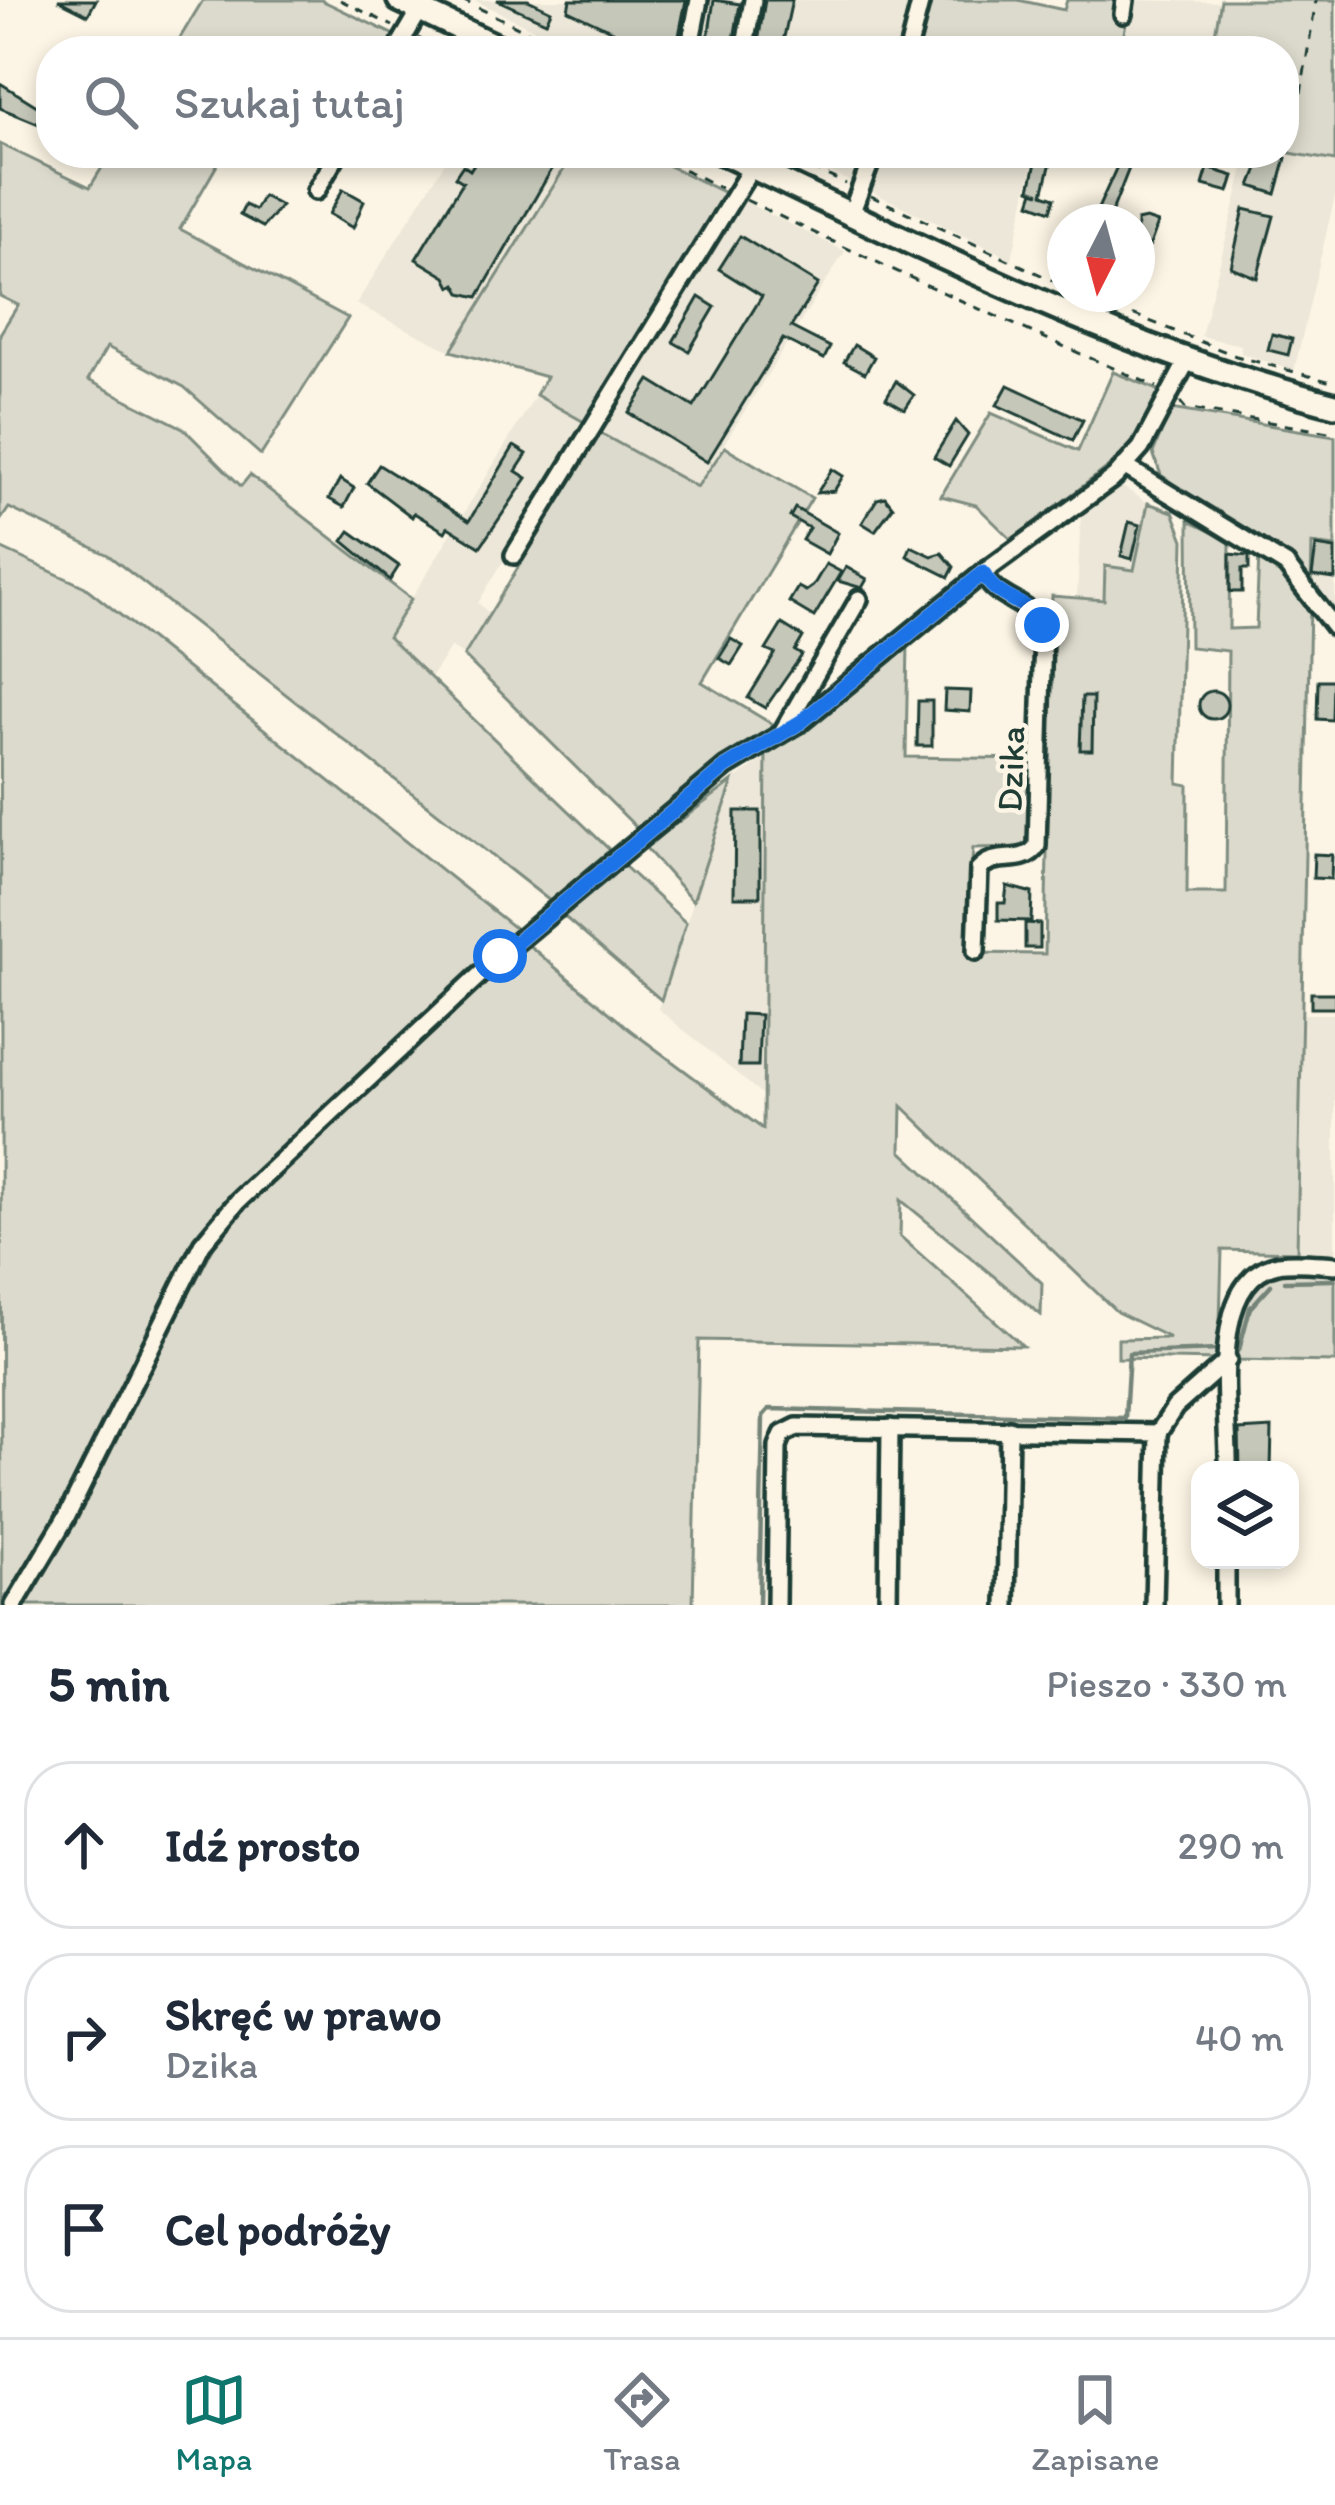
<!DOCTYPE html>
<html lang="pl">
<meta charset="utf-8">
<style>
body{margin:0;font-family:Itim,sans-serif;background:#f2f2f3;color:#1f2937}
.controls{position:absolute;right:36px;bottom:36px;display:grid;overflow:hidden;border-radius:24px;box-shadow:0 6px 18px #0003}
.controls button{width:108px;height:108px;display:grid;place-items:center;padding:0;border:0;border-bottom:3px solid #e0e1e3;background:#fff;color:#1f2937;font:60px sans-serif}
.compass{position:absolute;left:1047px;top:204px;width:108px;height:108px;border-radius:50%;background:#fff;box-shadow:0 6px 18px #0003;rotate:186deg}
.stop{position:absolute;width:36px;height:36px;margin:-27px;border:9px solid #1a73e8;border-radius:50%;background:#fff}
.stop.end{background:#1a73e8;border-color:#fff;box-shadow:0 3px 12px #0008}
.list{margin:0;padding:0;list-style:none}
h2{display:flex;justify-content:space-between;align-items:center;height:156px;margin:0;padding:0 48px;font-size:51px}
h2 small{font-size:39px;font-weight:400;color:#747a83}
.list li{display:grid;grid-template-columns:78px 1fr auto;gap:36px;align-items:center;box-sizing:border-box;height:168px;margin:0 24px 24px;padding:0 24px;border:3px solid #e0e1e3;border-radius:48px}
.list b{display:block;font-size:45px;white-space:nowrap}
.list p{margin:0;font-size:39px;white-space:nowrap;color:#747a83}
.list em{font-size:39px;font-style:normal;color:#747a83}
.icon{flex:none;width:66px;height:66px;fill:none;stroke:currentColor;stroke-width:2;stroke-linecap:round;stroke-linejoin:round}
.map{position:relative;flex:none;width:1335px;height:1605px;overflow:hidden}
.search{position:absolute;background:#fff;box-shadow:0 6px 18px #0003;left:36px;right:36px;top:36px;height:132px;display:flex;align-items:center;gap:30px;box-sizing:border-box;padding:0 42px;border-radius:48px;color:#747a83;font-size:45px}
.sheet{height:732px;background:#fff}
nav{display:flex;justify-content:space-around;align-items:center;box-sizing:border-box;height:168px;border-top:3px solid #e0e1e3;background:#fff;font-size:33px;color:#747a83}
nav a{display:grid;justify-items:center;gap:6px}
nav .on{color:#0f766e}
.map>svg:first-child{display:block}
.built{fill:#ece7d8}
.green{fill:#dcdacc;stroke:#7e8c80;stroke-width:3}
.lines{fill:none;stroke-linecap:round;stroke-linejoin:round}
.stream{stroke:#758479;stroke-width:4.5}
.building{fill:#c5c7b9;stroke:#1f3d34;stroke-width:3}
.minor-casing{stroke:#1f3d34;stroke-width:24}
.major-casing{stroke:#1f3d34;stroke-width:30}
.path{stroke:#1f3d34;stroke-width:3;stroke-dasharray:9 9;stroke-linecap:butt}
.minor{stroke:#fcf5e5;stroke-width:15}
.major{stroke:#fcf5e5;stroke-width:21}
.route{stroke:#1a73e8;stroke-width:15}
.labels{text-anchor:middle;stroke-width:9;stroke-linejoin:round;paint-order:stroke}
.street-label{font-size:36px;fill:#1f3d34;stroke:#fcf5e5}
</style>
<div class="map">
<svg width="1335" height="1605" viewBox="0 0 1335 1605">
<rect width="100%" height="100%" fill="#fcf5e5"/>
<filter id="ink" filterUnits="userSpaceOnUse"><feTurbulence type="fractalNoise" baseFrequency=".00833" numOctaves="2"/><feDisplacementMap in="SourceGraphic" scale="24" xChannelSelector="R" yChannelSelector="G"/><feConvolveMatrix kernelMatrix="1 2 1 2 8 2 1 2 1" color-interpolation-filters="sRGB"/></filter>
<g filter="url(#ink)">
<g class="built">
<path d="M474,0H913L901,51H579Z"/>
<path d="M1129,0L1221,2L1212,51H1121Z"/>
<path d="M451,153H574L451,351L356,304Z"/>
<path d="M790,153H868L857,185Z"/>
<path d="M885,153H1035L1012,259L870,191Z"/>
<path d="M1248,153L1288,160L1290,153L1335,161V196L1294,371L1241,353V345L1201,336Z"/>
<path d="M743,201L845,251L697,487L600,433Z"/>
<path d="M536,395L586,423L478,603L490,614L464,656L451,647L430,678L388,637Z"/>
<path d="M1117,483L1148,503L1134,570L1104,600L1077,598L1081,510Z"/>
<path d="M1311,543L1335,547V618L1311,585Z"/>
<path d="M767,757L764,1096L658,1009L733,781Z"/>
<path d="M1303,1014H1335V1253L1297,1252Z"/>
</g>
<g class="green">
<path d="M203,0H321L400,38L392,51H172Z"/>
<path d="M930,0H1018L1064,10L1067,0H1120L1118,20L1126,22L1121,51H917Z"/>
<path d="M1221,0H1335V161L1290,153L1299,101L1284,91V51H1212Z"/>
<path d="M0,144L90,187L111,153H224L180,229L348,318L261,455L184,387L107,347L88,380L183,428L241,486L250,475L411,599L388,637L617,857L555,905L108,555L9,508L0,521V334L18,305L0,296Z"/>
<path d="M574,153H642L727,194L586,423L536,395L546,377L451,351Z"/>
<path d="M1113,372L1161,391L1128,452L1012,540L976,505L941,496L991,413L1078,451Z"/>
<path d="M1171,409L1335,436V547L1312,544L1311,585L1161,475L1153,453Z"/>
<path d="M600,433L697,487L725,447L812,498L702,682L777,727L642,833L464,656Z"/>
<path d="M1148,503L1173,512L1184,540L1178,783L1188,785L1187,893H1226L1228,651L1190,647L1189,521L1230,541L1229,629L1256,628L1259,554L1286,571L1310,604L1297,1252L1222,1250L1219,1360L1118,1358V1339L1170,1338L1117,1312L902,1106L901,1151L1042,1283L1041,1315L901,1200L900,1236L1023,1346L699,1340L693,1605H18L31,1583L38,1582L226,1223L525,942L630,1030L763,1129L766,746L820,720L908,641L906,757L1033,759L1030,841L1024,847L973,848L966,953L1045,954L1052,596L1104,600L1105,566L1134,570Z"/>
<path d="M0,548L85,587L516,929L224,1208L197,1241L21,1581L2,1605Z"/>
<path d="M733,781L693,901L645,847Z"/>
<path d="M622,864L686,923L661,1000L560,913Z"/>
<path d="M1276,1272L1335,1273V1362L1235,1360C1235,1318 1236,1293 1276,1272Z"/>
</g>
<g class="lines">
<g class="stream">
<path d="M1285,1281L1335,1280"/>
<path d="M1239,1350L1250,1308L1271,1285"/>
<path d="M759,1605L763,1416L769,1409L1125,1418L1129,1353L1220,1350"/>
</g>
</g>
<g class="building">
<path d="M58,0H96L88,15Z"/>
<path d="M497,0H528L551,11L546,22Z"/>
<path d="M570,0H686L676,51H655L568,10Z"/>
<path d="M714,0L740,4L732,51H706Z"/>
<path d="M765,0H792L781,51L757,48Z"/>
<path d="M0,83L45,111L39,124L0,108Z"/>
<path d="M481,153H542L556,162L478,297L461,293L456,284L451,287L446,277L416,259L463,182L455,177L463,165L470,170Z"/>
<path d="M1098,153H1135L1109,219L1096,213L1119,162Z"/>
<path d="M1264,153L1286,158L1276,194L1251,186Z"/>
<path d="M1037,158L1051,162L1043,194L1055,198L1051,211L1030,203L1034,191L1040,193L1030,189Z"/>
<path d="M1208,168L1234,176L1229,192L1203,185Z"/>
<path d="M343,189L364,201L353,228L329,214Z"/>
<path d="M263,196L281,206L263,227L240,215L245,205L255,210Z"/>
<path d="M1244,209L1274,216L1257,278L1231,267Z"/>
<path d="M1146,219L1158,223L1150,245L1137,240V221Z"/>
<path d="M740,236L818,284L791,327L830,347L824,359L783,339L707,462L629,413L650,380L694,407L762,296L719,269Z"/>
<path d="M699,297L715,307L689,351L673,342Z"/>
<path d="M1272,334L1292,339L1288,355L1268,350Z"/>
<path d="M854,345L874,357L865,373L844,362Z"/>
<path d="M896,381L914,395L905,409L886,398Z"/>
<path d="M1008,385L1083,420L1073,440L997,405Z"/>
<path d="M956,421L968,435L949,466L934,457Z"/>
<path d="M514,446L527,454L516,471L527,478L480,547L448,527L445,532L414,513L412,517L367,483L379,465L469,521Z"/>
<path d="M832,469L843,476L834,491L817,493Z"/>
<path d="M340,479L354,488L344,507L329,499Z"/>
<path d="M885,497L893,507L875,531L862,523L877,499Z"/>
<path d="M795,508L838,533L827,554L802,540L809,528L790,517Z"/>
<path d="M1129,522L1140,525L1132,559L1121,556Z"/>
<path d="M350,531L399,566L390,580L343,541Z"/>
<path d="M911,546L932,556L942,553L954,567L949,577L907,556Z"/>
<path d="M1316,546L1335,549V579L1312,576Z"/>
<path d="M1230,554L1249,556V569H1242V592H1230Z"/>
<path d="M826,564L841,572L814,617L789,602L798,587L806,591L813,586Z"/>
<path d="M846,567L867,579L862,588L838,581Z"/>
<path d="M782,624L803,637L795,651L802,655L765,708L748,698L775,654L766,650Z"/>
<path d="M731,639L743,646L731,665L719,658Z"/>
<path d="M1318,680H1333L1332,720L1317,719Z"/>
<path d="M945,690L971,691L970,712L944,710Z"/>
<circle cx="1213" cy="705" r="14"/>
<path d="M1082,697H1093L1092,750H1080Z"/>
<path d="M918,701H932V746H917Z"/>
<path d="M735,811H760V897H734Z"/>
<path d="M1314,854L1332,855L1331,879L1313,878Z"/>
<path d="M1007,886L1032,893L1031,921L998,920V903H1005Z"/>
<path d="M1025,923L1040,924V948H1025Z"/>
<rect x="1311" y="993" width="24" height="15"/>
<path d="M741,1014L760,1015L758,1066H739Z"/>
<path d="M1272,1428L1271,1470H1240L1239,1430Z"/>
</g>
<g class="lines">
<g class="minor-casing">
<g id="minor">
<path d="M1123,14L1125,0"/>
<path d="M396,51L420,10"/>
<path d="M689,51L699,0"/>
<path d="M744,51L753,0"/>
<path d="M908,51L921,0"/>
<path d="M316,191L338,153"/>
<path d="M851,214L874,153"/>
<path d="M1124,466L1286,565L1335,628"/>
<path d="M514,555L752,167"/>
<path d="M781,734L859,599"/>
<path d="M976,951L979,869C996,850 1023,867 1037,846L1043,633C1036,600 997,604 983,573"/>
<path d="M1228,1470C1230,1413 1205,1280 1278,1264C1295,1261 1317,1264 1335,1265"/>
<path d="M14,1605L67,1516L202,1244L238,1201L500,956L726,767L801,722L983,573L1115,477L1141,448L1186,363"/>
<path d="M776,1605L778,1446L783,1434L797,1427L1158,1433"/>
<path d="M888,1605L890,1428"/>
<path d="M1006,1605L1009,1429"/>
<path d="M1154,1605L1158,1433L1175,1407L1228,1360"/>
<path d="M1226,1605V1560"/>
</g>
</g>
<g class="major-casing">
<g id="major">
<path d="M399,0L507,51"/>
<path d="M722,153C922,247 1120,350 1335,405"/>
</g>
</g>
<g class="path">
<path d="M340,0L393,26"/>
<path d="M462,0L568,51"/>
<path d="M418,38L443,51"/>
<path d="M1301,93L1316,0"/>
<path d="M652,153L721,188"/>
<path d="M779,153L846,184"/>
<path d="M871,196L1065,286"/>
<path d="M746,200C882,266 1018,327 1157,387"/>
<path d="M1083,294L1236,356L1335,383"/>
<path d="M1180,402L1185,408L1335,433"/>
</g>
<use href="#minor" class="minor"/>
<use href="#major" class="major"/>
</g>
</g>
<g class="lines" filter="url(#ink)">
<path class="route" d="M500,956L726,767L801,722L983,573C997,602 1029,599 1042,625"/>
</g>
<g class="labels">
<g class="street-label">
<text transform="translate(1010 769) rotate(-88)" y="13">Dzika</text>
</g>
</g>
</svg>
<div class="controls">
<button><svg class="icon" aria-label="layers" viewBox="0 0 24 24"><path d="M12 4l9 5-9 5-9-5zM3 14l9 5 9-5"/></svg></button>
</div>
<svg class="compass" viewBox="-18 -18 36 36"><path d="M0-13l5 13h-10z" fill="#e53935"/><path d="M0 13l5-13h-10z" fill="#747a83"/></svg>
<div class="stop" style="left:500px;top:956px"></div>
<div class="stop end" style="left:1042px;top:625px"></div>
<div class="search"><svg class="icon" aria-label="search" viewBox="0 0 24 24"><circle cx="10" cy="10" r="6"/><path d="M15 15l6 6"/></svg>Szukaj tutaj</div>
</div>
<section class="sheet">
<h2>5 min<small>Pieszo · 330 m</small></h2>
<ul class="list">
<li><svg class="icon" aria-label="ahead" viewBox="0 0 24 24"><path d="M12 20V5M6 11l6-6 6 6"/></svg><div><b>Idź prosto</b></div><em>290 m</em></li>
<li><svg class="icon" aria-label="right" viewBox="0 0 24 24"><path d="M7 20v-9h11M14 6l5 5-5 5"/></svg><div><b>Skręć w prawo</b><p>Dzika</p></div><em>40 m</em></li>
<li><svg class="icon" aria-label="arrive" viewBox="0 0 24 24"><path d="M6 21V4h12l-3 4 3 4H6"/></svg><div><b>Cel podróży</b></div></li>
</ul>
</section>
<nav>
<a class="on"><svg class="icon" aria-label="map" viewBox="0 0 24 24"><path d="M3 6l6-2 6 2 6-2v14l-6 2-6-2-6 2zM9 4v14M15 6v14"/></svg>Mapa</a>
<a><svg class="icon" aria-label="directions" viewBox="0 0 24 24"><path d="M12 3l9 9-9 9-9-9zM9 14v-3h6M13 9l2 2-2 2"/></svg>Trasa</a>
<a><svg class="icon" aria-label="saved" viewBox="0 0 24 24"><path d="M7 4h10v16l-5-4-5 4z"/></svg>Zapisane</a>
</nav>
